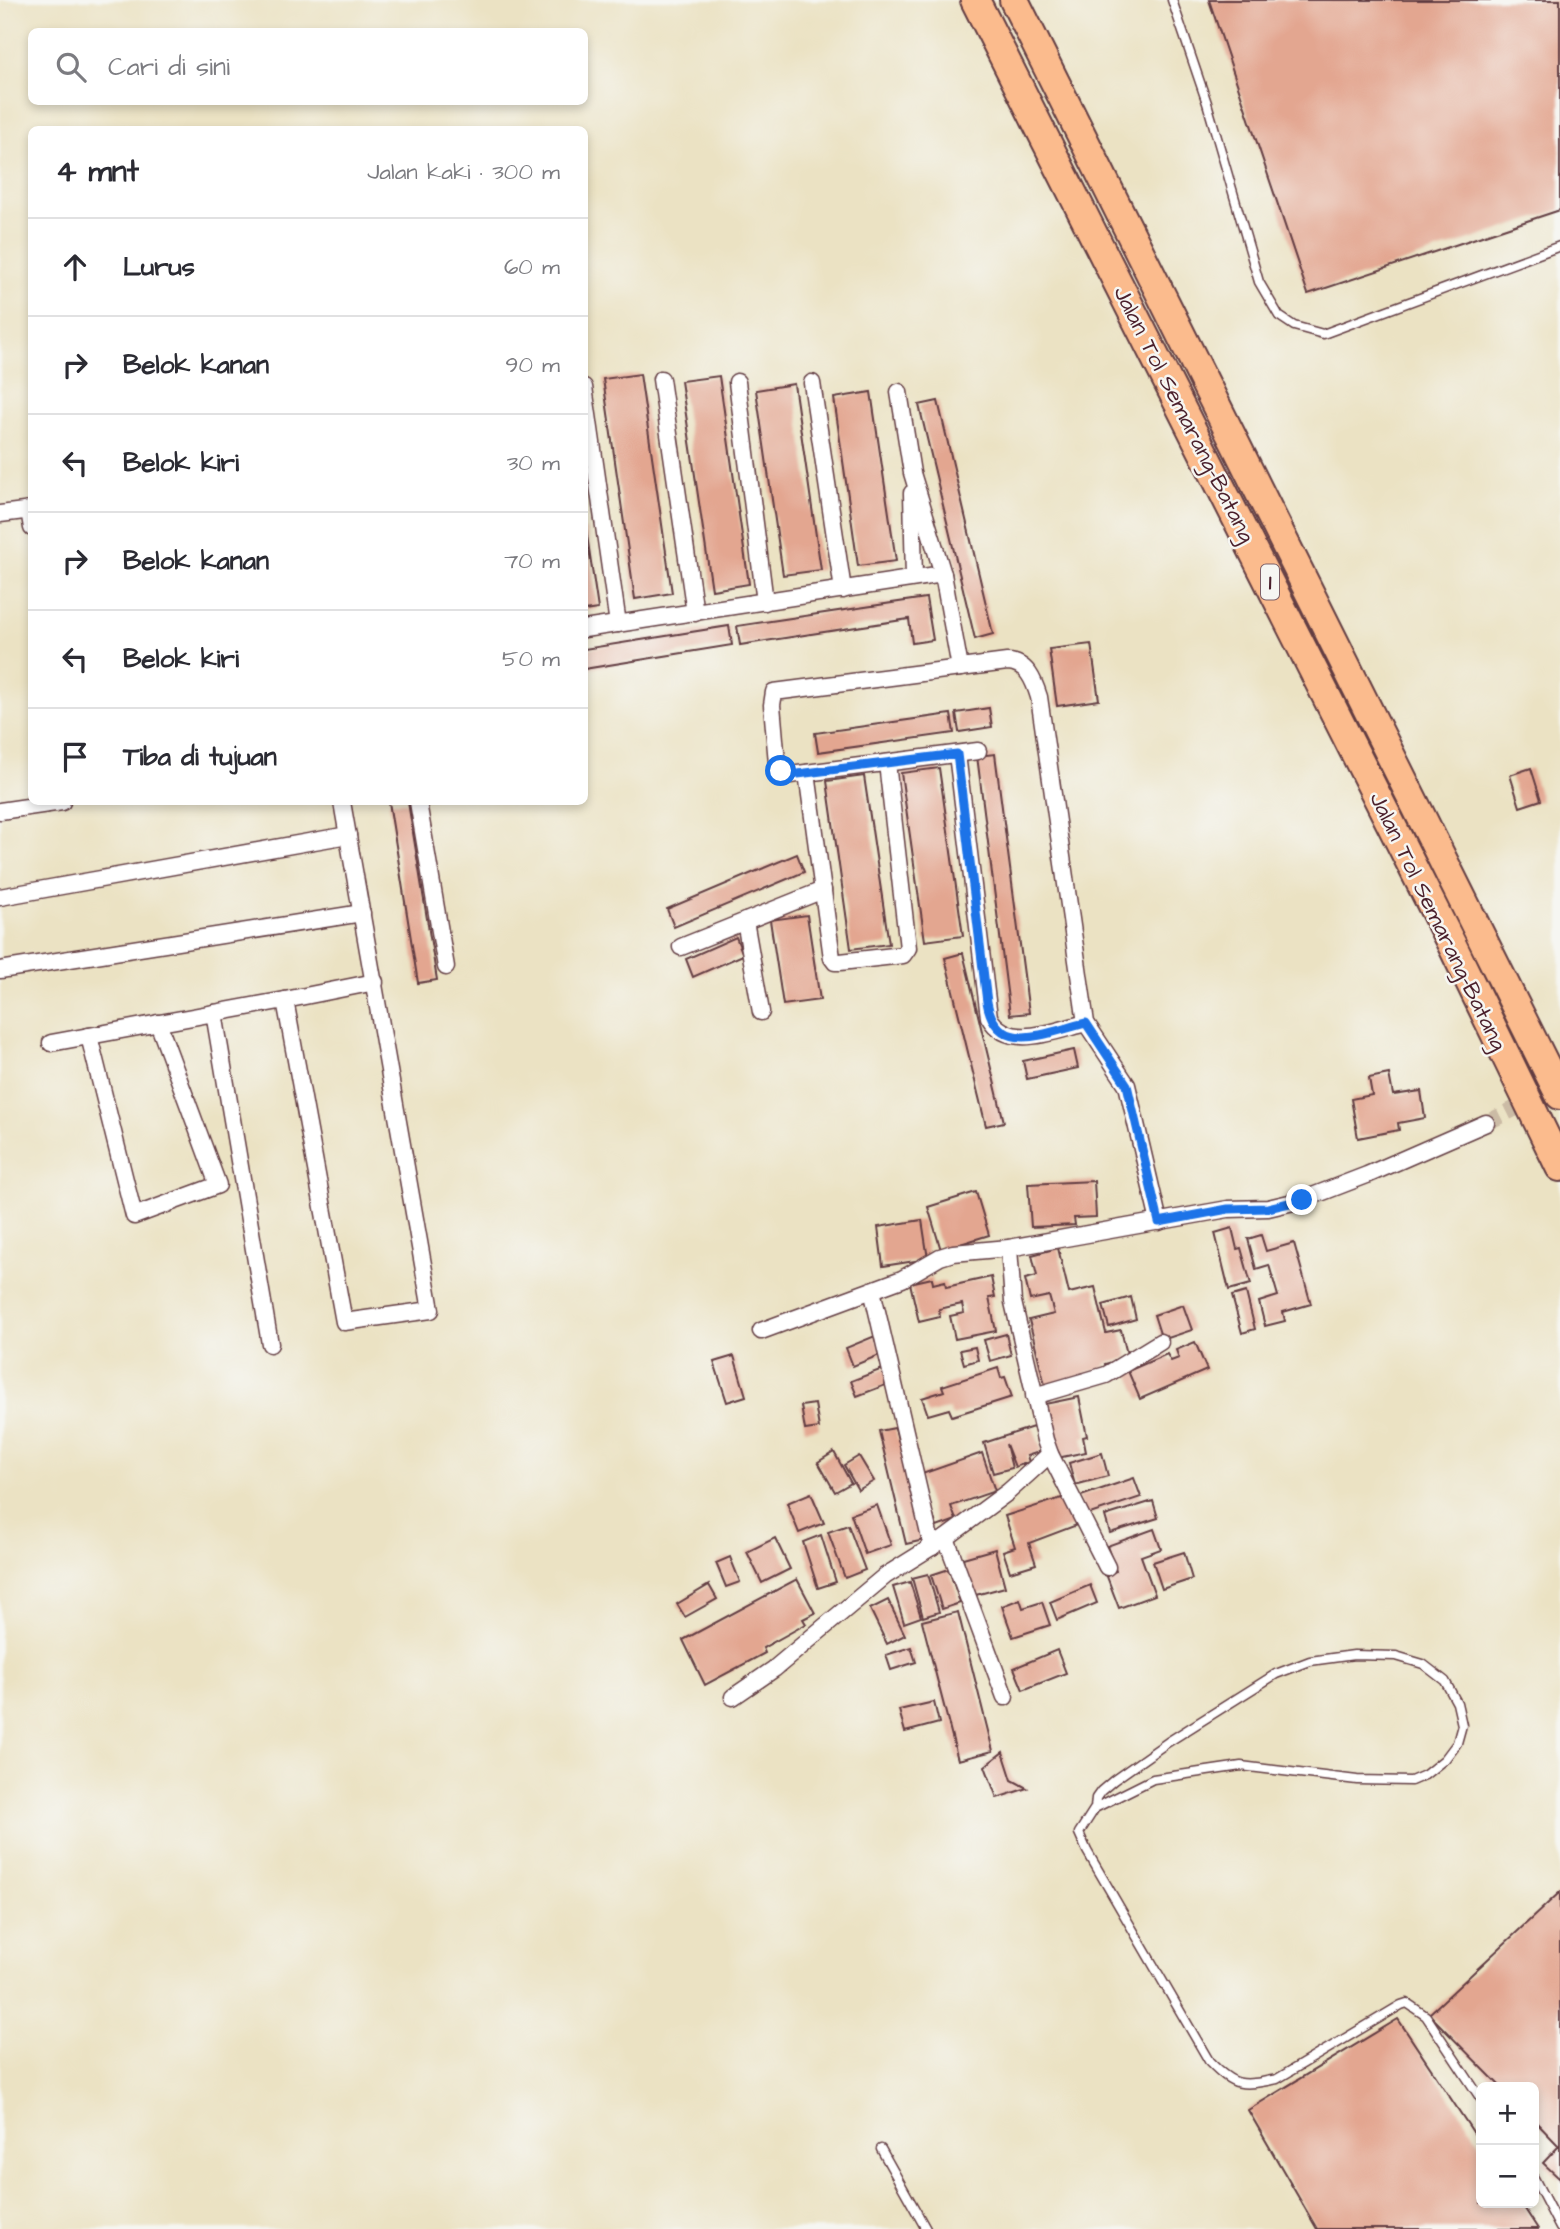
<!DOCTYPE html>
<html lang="id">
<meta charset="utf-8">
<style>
body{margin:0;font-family:"Architects Daughter",sans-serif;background:#f7f7f7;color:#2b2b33}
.controls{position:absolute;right:21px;bottom:21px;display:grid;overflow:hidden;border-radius:10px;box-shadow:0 4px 10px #0003}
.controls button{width:63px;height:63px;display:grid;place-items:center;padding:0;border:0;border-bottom:2px solid #e1e1e2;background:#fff;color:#2b2b33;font:35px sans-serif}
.stop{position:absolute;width:21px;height:21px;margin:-16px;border:5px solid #1a73e8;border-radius:50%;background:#fff}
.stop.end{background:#1a73e8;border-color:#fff;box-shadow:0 2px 7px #0008}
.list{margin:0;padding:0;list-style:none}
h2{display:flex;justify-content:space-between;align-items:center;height:91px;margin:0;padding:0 28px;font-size:30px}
h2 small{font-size:23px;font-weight:400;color:#7c7c81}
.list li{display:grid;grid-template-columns:46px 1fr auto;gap:21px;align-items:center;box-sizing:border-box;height:98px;padding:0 28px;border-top:2px solid #e1e1e2}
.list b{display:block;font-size:26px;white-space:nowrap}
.list em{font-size:23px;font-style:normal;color:#7c7c81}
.icon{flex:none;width:38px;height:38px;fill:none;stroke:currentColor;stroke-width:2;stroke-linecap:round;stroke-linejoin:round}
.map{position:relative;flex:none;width:1560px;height:2229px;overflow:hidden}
.search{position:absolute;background:#fff;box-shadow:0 4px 10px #0003;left:28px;top:28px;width:560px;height:77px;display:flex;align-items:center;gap:18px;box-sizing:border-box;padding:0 24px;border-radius:10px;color:#7c7c81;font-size:26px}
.panel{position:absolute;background:#fff;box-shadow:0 4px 10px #0003;left:28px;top:126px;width:560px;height:679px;border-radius:10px}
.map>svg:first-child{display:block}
.building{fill:#e3a690}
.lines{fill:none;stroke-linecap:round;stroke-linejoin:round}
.minor-tunnel{stroke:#cbbba5;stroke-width:16;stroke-dasharray:16 8;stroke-linecap:butt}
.service-casing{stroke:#623c42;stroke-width:11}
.minor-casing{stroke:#623c42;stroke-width:19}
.motorway-casing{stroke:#623c42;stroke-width:32}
.service{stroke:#fff;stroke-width:8}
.minor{stroke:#fff;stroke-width:16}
.motorway{stroke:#fbbb8d;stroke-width:28}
.route{stroke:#1a73e8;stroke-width:9}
.labels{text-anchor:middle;stroke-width:5;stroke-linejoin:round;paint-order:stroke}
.shield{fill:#f6f6f2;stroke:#7e6067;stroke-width:2}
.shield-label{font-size:21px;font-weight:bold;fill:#4a1f2b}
.street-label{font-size:23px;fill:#4a1f2b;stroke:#f6f6f2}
</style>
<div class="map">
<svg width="1560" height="2229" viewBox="0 0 1560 2229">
<rect width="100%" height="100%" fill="#f6f6f2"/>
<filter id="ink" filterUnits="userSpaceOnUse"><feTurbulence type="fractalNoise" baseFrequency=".0143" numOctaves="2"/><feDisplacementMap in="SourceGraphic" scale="14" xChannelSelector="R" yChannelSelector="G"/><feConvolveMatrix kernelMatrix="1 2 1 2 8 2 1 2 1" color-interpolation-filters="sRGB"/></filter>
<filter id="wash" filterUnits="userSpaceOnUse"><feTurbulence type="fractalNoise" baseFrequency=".00686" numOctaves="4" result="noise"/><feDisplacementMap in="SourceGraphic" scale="28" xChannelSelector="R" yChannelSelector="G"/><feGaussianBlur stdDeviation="1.57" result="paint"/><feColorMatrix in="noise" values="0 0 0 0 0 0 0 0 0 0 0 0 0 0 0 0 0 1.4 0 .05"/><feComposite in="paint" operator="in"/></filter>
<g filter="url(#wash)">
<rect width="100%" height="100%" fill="#ebe2c3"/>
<g id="blocks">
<g class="building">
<path d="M1209,0H1560V210L1308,294Z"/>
<path d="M640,374L672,593L635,599L603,379Z"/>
<path d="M719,376L749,584L712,590L681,381Z"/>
<path d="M794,384L821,570L783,575L756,390Z"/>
<path d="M871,392L896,561L858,566L834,398Z"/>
<path d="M938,401L993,634L975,639L919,405Z"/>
<path d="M586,529L598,609L584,611V530Z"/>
<path d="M926,598L933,640L912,643L909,619L740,645L737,626Z"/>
<path d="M729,626L732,645L584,669V649Z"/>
<path d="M1091,644L1099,700L1057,706L1049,649Z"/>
<path d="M989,708L992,727L959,732L956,713Z"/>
<path d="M951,714L954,733L818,752L815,733Z"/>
<path d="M995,754L1029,1013L1010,1015L977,756Z"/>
<path d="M939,768L963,936L925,941L901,773Z"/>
<path d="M1531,768L1541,800L1520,807L1510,775Z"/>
<path d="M864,776L889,944L851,949L827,781Z"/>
<path d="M389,802H408L437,980L418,983Z"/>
<path d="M797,854L804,872L674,927L667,909Z"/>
<path d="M807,915L820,1000L783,1005L770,920Z"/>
<path d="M736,937L743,955L693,977L686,959Z"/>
<path d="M963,953L1004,1122L986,1126L945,958Z"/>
<path d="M1074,1050L1078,1068L1027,1079L1023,1061Z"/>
<path d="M1389,1074L1393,1095L1421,1091L1425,1118L1398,1123L1399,1130L1358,1138L1351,1099L1372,1095L1369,1078Z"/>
<path d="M1094,1181L1096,1217L1074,1218L1075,1225L1031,1227L1028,1184Z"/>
<path d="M976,1192L989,1235L941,1250L928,1207Z"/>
<path d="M922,1220L928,1259L883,1266L878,1227Z"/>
<path d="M1232,1228L1237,1249L1241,1248L1251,1284L1229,1290L1215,1233Z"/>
<path d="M1261,1235L1266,1251L1294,1243L1311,1304L1283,1312L1285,1321L1265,1326L1259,1302L1278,1296L1269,1265L1256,1269L1248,1239Z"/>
<path d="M1058,1248L1069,1293L1095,1287L1106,1333L1121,1330L1128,1358L1105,1364L1106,1367L1085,1373V1375L1045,1385L1029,1320L1054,1314L1049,1296L1030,1300L1025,1279L1037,1276L1032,1255Z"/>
<path d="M991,1277L995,1297L989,1298L996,1331L955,1339L950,1316L964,1313L962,1304L939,1309L940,1317L919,1322L910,1283L932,1278L933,1284L945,1281L946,1287Z"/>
<path d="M1246,1292L1255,1329L1242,1333L1232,1296Z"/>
<path d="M1131,1297L1136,1319L1109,1327L1103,1305Z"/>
<path d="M1183,1305L1192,1330L1162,1340L1154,1315Z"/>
<path d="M1006,1334L1011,1355L990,1361L984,1340Z"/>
<path d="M875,1336L882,1354L853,1366L846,1348Z"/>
<path d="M1195,1342L1207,1370L1140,1399L1128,1371L1167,1354L1171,1361L1179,1358L1176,1350Z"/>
<path d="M975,1347L978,1360L964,1364L960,1350Z"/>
<path d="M734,1356L746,1396L727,1402L714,1362Z"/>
<path d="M885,1368L891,1383L857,1396L851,1381Z"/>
<path d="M998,1368L1001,1378L1005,1377L1012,1397L952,1416L949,1409L928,1415L922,1398L944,1391L942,1386Z"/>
<path d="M1079,1397L1087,1436L1083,1437L1086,1452L1057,1458L1045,1404Z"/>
<path d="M815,1404L819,1428L805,1430L801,1406Z"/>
<path d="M1033,1427L1042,1451L1027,1456L1029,1462L1015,1467L1006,1444L1012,1468L993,1473L984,1443Z"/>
<path d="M895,1428L898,1440L902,1439L924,1540L906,1544L879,1431Z"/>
<path d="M834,1452L851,1483L835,1492L818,1462Z"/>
<path d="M982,1453L995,1491L951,1506L956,1520L937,1527L919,1475Z"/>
<path d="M1102,1453L1108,1476L1075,1485L1069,1463Z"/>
<path d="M859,1456L874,1481L858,1490L844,1465Z"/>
<path d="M1134,1478L1141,1497L1084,1516L1078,1497Z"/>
<path d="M811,1493L824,1523L799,1533L787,1503Z"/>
<path d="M1068,1496L1077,1525L1029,1543L1036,1564L1010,1572L1003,1551L1015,1547L1005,1516Z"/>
<path d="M1153,1501L1158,1518L1110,1533L1105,1516Z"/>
<path d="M877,1505L891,1545L865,1554L851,1514Z"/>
<path d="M848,1525L865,1570L845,1578L828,1532Z"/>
<path d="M1154,1529L1161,1549L1141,1556L1155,1595L1119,1608L1106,1574L1116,1571L1107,1546Z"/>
<path d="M821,1535L836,1582L818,1588L803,1542Z"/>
<path d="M775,1538L790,1569L762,1583L747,1552Z"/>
<path d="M995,1549L1005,1587L972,1596L963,1558Z"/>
<path d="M1184,1552L1192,1579L1162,1589L1153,1562Z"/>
<path d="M730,1557L740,1582L726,1587L716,1563Z"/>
<path d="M949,1569L960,1603L942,1609L931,1575Z"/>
<path d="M928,1574L939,1612L923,1617L912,1578Z"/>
<path d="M797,1579L815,1613L803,1619L806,1624L763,1648L765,1653L705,1685L683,1640Z"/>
<path d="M910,1582L921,1617L904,1623L893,1587Z"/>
<path d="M709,1585L717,1599L685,1617L677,1604Z"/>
<path d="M1090,1585L1097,1603L1057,1620L1050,1602Z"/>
<path d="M1020,1599L1023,1608L1042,1602L1050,1625L1013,1637L1002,1606Z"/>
<path d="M888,1600L905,1635L887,1644L870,1609Z"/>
<path d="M958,1612L993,1751L958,1760L922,1621Z"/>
<path d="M911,1647L916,1662L891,1670L886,1655Z"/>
<path d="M1057,1650L1066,1673L1023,1690L1014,1668Z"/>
<path d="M934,1702L939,1723L905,1732L899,1710Z"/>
<path d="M1003,1752L1012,1780L1027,1788L997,1798L985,1766Z"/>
<path d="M1560,1892V2179L1543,2163L1559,2146L1534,2120V2087H1501L1429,2014Z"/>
<path d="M1398,2019L1481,2144V2203H1521L1538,2229H1317L1248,2110Z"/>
</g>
</g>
</g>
<g filter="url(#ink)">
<use href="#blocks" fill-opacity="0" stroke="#623c42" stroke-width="2"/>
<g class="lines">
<path class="minor-tunnel" d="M1486,1123L1560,1086"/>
<g class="service-casing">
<g id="service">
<path d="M1172,0L1207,103L1259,282L1279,316L1294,326L1323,334L1560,246"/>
<path d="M1095,1808L1153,1779L1241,1766L1357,1780L1411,1781L1425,1775L1445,1759L1457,1743L1462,1725L1457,1703L1445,1681L1423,1664L1396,1656L1354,1655L1310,1661L1276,1674L1168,1742L1114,1780L1101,1791L1096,1798L1095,1808L1079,1833L1087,1851L1209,2061C1235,2088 1242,2086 1277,2079L1401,2005L1407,2003L1426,2016L1481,2099"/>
<path d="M881,2149L926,2229"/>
<path d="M1534,2178L1560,2228"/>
</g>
</g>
<g class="minor-casing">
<g id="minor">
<path d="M661,379L695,613"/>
<path d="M737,382L765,602"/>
<path d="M812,383L843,590"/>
<path d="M584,387L618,624"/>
<path d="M899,392L912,473L943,574"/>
<path d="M912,493L914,578"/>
<path d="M29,510L32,528"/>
<path d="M0,514L32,510"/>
<path d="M584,629L943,574L960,668"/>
<path d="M978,751L790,775L781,771L777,763L772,705L774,692L1007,662C1027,662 1034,681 1039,697L1086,1023L1127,1085L1159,1222"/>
<path d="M957,754L989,1017C1008,1052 1056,1030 1086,1023"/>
<path d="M807,773L832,958L835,962H840L903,955L908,948L887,763"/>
<path d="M418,802L446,967"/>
<path d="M0,811L62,802"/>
<path d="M0,897L348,835"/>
<path d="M745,921L761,1012"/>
<path d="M681,947L823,890"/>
<path d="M0,970L362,913"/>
<path d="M285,1000L375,982"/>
<path d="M214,1013L270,1344"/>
<path d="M89,1036L134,1216L218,1185L158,1023"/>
<path d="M51,1043L285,1000L344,1322L431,1310L342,802"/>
<path d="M1009,1248L1013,1302L1045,1440L1050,1454L1107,1567"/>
<path d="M872,1290L932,1547"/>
<path d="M761,1331L902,1279L940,1257L953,1253L1009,1248L1228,1209L1268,1208L1302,1200L1367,1175L1486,1123"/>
<path d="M1034,1396L1106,1375L1160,1342"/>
<path d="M946,1538L1005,1697"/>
<path d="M733,1697L774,1669L885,1576L946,1538L1008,1492L1050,1454"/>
</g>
</g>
<g class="motorway-casing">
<g id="motorway">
<path d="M975,0L1453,947L1560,1167"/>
<path d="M1014,0L1560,1095"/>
</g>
</g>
<use href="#service" class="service"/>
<use href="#minor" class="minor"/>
<use href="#motorway" class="motorway"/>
</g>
</g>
<g class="lines" filter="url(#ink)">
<path class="route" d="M781,771L790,775L957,754L987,1002C997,1058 1047,1032 1086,1023L1127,1085L1159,1222L1228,1209L1268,1208L1302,1200"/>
</g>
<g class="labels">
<rect class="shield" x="1261" y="564.5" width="18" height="35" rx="5"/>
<g class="shield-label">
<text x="1270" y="589">1</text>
</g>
<g class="street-label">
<text transform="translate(1185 414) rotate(63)" y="8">Jalan Tol Semarang–Batang</text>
<text transform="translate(1439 921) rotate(64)" y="8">Jalan Tol Semarang–Batang</text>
</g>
</g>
</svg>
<div class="controls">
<button>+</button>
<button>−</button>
</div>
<div class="stop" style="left:781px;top:771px"></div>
<div class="stop end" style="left:1302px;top:1200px"></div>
<div class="search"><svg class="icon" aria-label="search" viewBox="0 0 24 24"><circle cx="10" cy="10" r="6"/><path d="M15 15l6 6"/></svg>Cari di sini</div>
<section class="panel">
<h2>4 mnt<small>Jalan kaki · 300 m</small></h2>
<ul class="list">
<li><svg class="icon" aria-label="ahead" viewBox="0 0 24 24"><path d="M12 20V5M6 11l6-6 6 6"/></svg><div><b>Lurus</b></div><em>60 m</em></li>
<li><svg class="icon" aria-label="right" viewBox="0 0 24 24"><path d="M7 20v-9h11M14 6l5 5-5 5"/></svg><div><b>Belok kanan</b></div><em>90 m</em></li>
<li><svg class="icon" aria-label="left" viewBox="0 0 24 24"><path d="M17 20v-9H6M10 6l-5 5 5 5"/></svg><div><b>Belok kiri</b></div><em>30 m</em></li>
<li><svg class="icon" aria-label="right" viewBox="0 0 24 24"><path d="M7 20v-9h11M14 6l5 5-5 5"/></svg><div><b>Belok kanan</b></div><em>70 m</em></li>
<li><svg class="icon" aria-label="left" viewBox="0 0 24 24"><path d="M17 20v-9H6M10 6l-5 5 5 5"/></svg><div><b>Belok kiri</b></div><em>50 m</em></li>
<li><svg class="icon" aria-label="arrive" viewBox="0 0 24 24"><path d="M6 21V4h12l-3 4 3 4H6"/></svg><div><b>Tiba di tujuan</b></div></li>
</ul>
</section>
</div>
